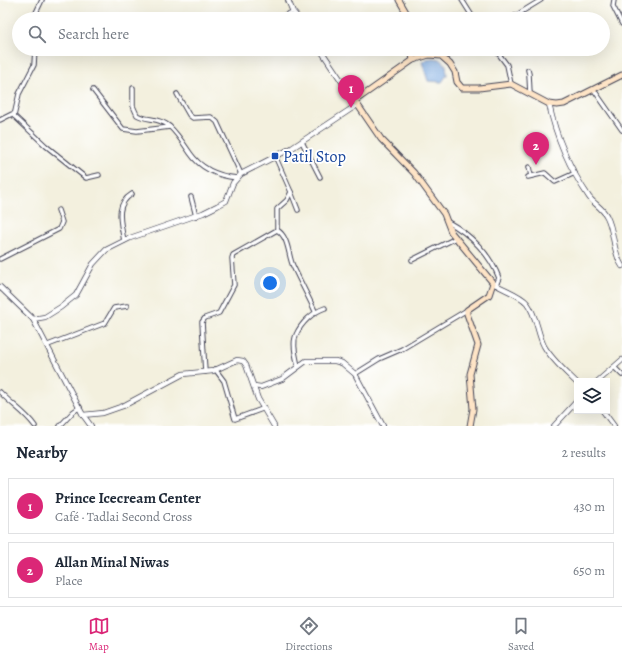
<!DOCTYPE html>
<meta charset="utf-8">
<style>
body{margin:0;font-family:Alegreya,serif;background:#f6f6f7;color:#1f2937}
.controls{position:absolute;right:12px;bottom:12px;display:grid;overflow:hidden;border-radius:0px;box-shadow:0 4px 16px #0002}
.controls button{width:36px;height:36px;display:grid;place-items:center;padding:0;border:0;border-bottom:1px solid #e0e1e3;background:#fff;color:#1f2937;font:20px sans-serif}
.you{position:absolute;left:270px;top:283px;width:14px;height:14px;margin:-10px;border:3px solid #fff;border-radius:50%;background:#1a73e8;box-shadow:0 0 0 6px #1a73e833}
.badge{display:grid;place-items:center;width:26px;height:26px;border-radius:50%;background:#db2777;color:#fff;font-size:13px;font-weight:700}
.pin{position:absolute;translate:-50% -33px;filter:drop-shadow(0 1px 2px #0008)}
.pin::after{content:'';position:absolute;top:21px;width:14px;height:12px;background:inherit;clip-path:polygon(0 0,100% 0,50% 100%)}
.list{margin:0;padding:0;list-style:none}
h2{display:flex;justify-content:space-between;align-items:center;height:52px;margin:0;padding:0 16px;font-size:17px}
h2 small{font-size:13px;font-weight:400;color:#747a83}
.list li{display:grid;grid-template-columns:26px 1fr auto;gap:12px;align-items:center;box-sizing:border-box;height:56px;margin:0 8px 8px;padding:0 8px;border:1px solid #e0e1e3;border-radius:0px}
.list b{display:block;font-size:15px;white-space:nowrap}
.list p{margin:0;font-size:13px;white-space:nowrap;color:#747a83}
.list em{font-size:13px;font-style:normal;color:#747a83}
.icon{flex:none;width:22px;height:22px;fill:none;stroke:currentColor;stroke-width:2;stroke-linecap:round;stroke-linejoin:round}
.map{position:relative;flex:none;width:622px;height:426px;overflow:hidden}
.search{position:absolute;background:#fff;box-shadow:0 4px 16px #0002;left:12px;right:12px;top:12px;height:44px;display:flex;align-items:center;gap:10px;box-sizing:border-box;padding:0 14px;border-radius:22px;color:#747a83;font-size:15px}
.sheet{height:180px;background:#fff}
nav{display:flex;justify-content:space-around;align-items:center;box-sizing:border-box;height:56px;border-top:1px solid #e0e1e3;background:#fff;font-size:11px;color:#747a83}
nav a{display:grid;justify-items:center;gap:2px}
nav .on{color:#db2777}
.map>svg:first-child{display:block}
.water{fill:#73a4de;stroke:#4a638c}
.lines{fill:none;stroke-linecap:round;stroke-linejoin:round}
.minor-casing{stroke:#414153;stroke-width:5.5}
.tertiary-casing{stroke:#414153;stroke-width:6}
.secondary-casing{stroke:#414153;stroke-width:7}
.minor{stroke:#fff;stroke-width:3.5}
.tertiary{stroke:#fff;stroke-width:4.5}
.secondary{stroke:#fee4c6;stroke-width:5}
.transit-dot{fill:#1a4fb4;stroke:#fff;stroke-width:1.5}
.labels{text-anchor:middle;stroke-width:3.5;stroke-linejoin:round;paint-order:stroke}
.transit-label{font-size:16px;fill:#164399;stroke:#fff;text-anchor:start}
</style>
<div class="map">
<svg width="622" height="426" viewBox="0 0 622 426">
<rect width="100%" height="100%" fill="#fff"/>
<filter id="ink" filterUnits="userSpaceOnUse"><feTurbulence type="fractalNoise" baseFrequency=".025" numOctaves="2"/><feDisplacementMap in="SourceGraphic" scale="8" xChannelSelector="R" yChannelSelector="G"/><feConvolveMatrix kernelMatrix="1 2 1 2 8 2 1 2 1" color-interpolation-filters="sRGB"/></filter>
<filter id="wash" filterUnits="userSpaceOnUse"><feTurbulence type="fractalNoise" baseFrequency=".012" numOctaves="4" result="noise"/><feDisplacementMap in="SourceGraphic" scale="16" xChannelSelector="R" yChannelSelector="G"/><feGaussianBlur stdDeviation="0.9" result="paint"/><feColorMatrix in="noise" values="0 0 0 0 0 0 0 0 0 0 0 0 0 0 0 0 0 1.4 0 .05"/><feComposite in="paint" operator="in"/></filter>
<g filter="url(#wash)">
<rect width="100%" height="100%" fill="#f3f0de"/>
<path class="water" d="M433,58L439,59L446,65L447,75L442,82L428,81L422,62L427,59Z"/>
</g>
<g filter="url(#ink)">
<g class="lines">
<g class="minor-casing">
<g id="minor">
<path d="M462,0L474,19"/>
<path d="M614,0L613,6L622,24"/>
<path d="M33,19L42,0"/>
<path d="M275,19L293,12"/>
<path d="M510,19L541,0"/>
<path d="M495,49L507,65L511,84"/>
<path d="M441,56L453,49"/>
<path d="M528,70L529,74L530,94"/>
<path d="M133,88V106L137,115C147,121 158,117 169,126C177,133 184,144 190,153C201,169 218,176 237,178"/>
<path d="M93,90L123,129L137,131L170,127"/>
<path d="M594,90L622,130"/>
<path d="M177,94L189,115L193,118L211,117L217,122L241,174"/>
<path d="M14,116L19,94L34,65L35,49"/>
<path d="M0,120L12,114L46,146L86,178L99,175"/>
<path d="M302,142L320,177"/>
<path d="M275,156L291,192L287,200L277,209V230C289,237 288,255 293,266C300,281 308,296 315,311"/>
<path d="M529,167L531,176"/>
<path d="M528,177L545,173L555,182L575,173"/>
<path d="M291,192L298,210"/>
<path d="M191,197L196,216"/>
<path d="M448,222C470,234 490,254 499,278L496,285"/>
<path d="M124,241C121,223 114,205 132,194"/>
<path d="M0,259L59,229L62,222L58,210"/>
<path d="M412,260L456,238"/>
<path d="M48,345L105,323L114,308L127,306"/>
<path d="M298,366C296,357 292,344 296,335C301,323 313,312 325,308"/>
<path d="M614,367L622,375"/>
<path d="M215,369L224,381L235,419L265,408"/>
<path d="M205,372L202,322L205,318L219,313L234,285L232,258L233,255L277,230"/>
<path d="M355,374L379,359L402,349L467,310"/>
<path d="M0,392C11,404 25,412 35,426"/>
<path d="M60,426L73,412L80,407"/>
</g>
</g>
<g class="tertiary-casing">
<g id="tertiary">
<path d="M288,0L293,12L299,19"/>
<path d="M320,49L355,101"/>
<path d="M549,104C556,137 570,169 589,197C594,204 603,208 607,217C615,233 612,250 622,266"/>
<path d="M493,283C502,289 521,295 527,303C537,316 537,332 544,346C552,360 566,372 577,383"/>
<path d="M0,287L33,319L45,317L61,307L76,295L93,264L106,250L130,238L203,213L217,206L226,201L233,183L241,174L292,148L357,105"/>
<path d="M33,319L83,415L91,426"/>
<path d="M598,381L622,360"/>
<path d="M254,386L261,387L282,379L306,361H335L342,363L355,374L383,426"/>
<path d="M603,411L614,426"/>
<path d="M83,415L103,413L123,406L183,374L213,371L237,360L243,361L246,365L258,399L274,426"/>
<path d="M554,426L577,401"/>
</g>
</g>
<g class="secondary-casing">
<g id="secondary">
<path d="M399,0L410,19"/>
<path d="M411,49L413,60"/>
<path d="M470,426L473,409L470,374L478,345L467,314V310L489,295L493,283L451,232L444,214L414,173L381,139L355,101L413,60L429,55L441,56L450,64L455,72L457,82L462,88H479L511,84L549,104L557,105L564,104L622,75"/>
</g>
</g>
<use href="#minor" class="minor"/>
<use href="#tertiary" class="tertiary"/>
<use href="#secondary" class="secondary"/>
</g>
</g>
<rect class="transit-dot" x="271" y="152" width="8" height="8" rx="2"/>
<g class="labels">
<g class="transit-label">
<text x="283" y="162">Patil Stop</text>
</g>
</g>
</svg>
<div class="controls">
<button><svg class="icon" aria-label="layers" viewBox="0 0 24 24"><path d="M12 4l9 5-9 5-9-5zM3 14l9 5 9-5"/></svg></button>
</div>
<div class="you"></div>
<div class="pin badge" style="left:351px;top:108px">1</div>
<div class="pin badge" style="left:536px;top:165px">2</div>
<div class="search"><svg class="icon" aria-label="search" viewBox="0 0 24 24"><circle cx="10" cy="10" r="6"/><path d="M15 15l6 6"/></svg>Search here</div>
</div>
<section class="sheet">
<h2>Nearby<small>2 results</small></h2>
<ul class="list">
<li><span class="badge">1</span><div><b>Prince Icecream Center</b><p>Café · Tadlai Second Cross</p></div><em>430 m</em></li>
<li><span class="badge">2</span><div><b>Allan Minal Niwas</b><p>Place</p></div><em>650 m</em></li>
</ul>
</section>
<nav>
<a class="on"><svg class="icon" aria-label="map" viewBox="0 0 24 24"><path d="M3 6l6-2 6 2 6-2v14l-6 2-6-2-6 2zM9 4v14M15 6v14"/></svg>Map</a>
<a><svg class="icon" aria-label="directions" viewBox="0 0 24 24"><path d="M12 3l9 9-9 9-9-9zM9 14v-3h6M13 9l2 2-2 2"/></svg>Directions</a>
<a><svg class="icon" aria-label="saved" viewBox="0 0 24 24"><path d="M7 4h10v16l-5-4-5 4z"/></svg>Saved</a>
</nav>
